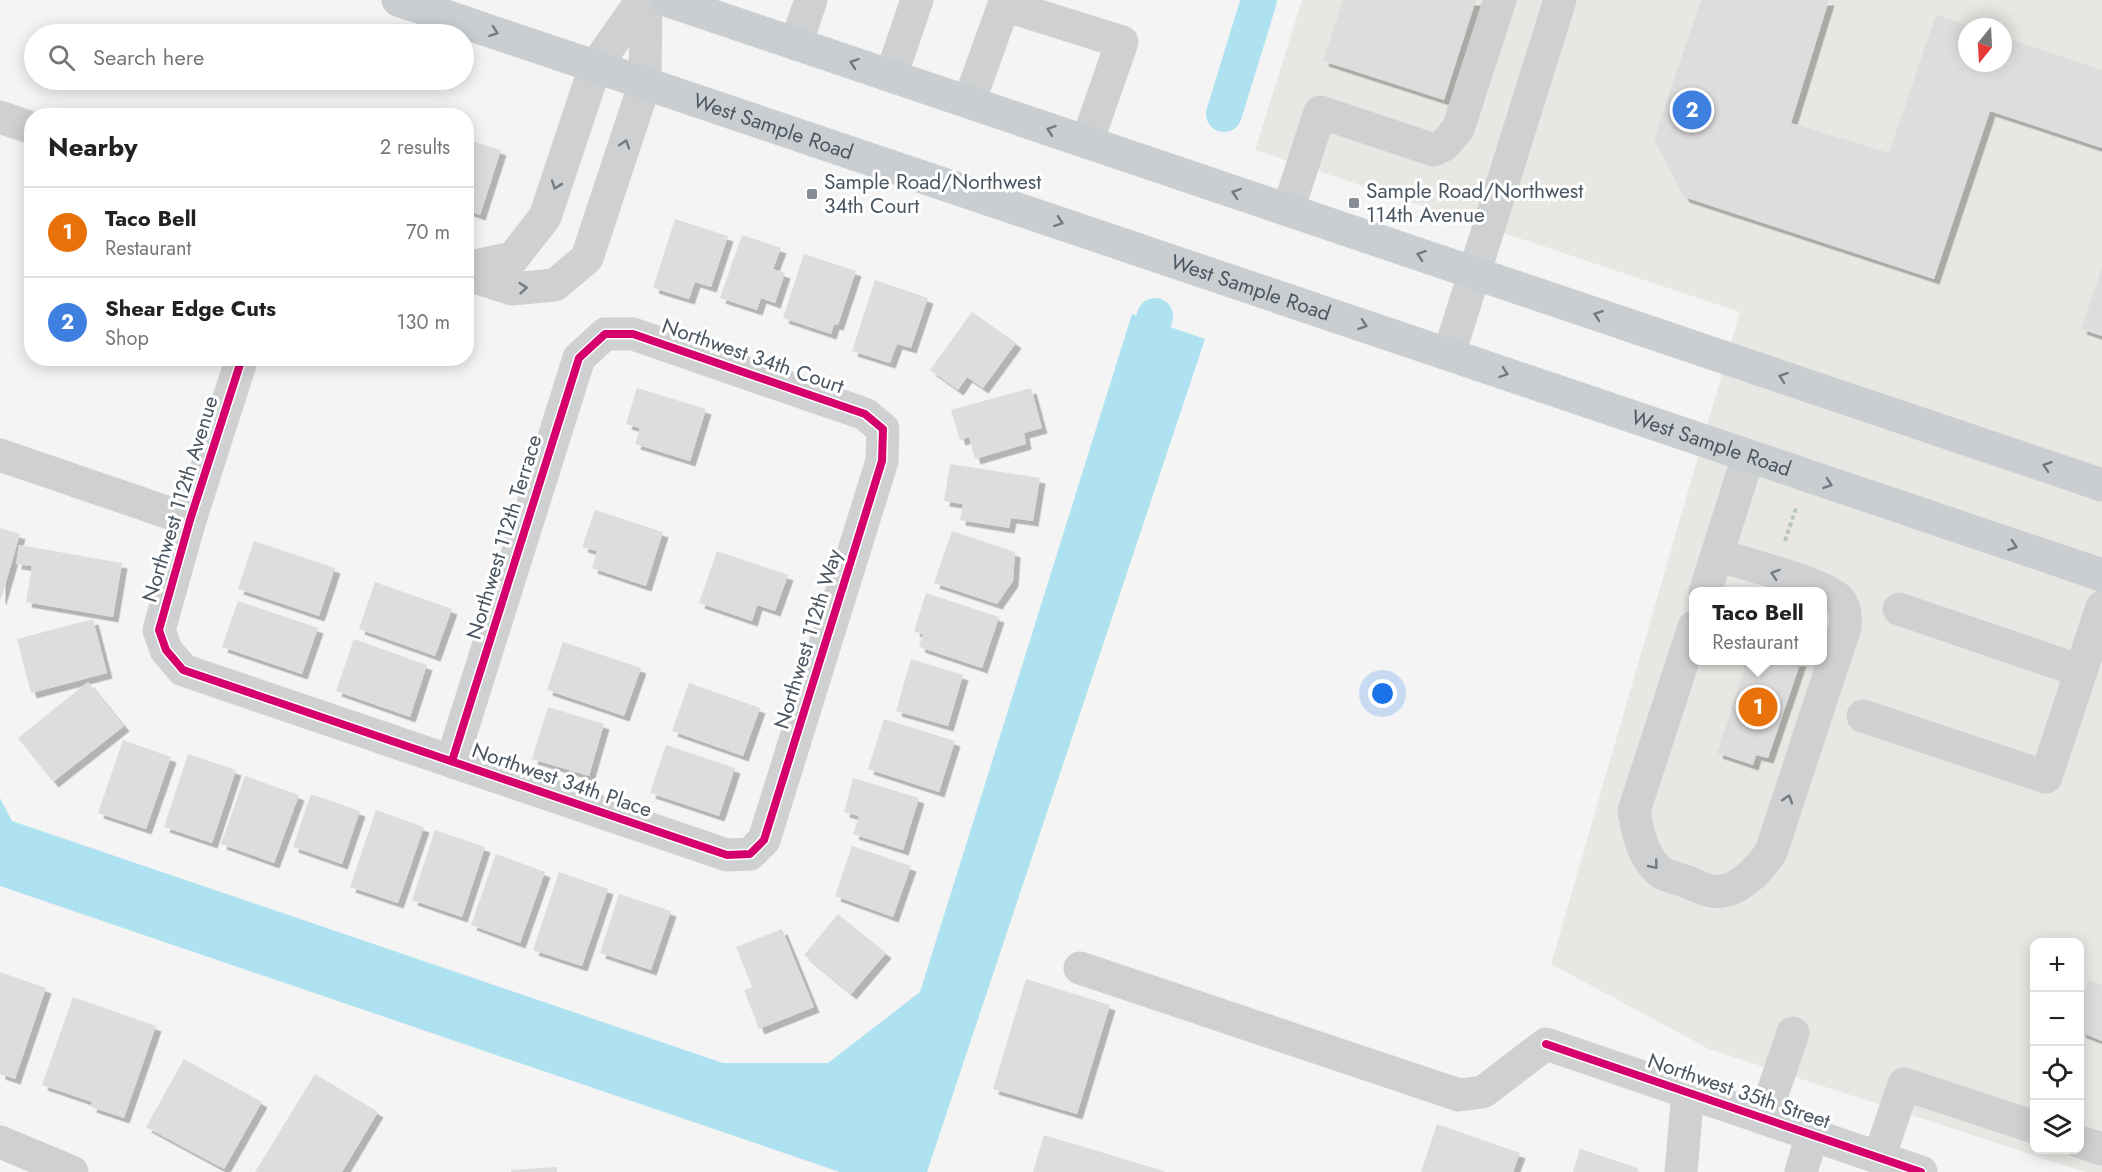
<!DOCTYPE html>
<meta charset="utf-8">
<style>
body{margin:0;font-family:Jost,sans-serif;background:#f6f6f6;color:#222}
.controls{position:absolute;right:18px;bottom:18px;display:grid;overflow:hidden;border-radius:12px;box-shadow:0 3px 15px #0003}
.controls button{width:54px;height:54px;display:grid;place-items:center;padding:0;border:0;border-bottom:2px solid #e0e0e0;background:#fff;color:#222;font:30px sans-serif}
.compass{position:absolute;left:1958px;top:18px;width:54px;height:54px;border-radius:50%;background:#fff;box-shadow:0 3px 15px #0003;rotate:198deg}
.you{position:absolute;left:1383px;top:694px;width:21px;height:21px;margin:-15px;border:4px solid #fff;border-radius:50%;background:#1a73e8;box-shadow:0 0 0 9px #1a73e833}
.badge{display:grid;place-items:center;width:39px;height:39px;border-radius:50%;background:#868d94;color:#fff;font-size:20px;font-weight:700}
.pin{position:absolute;translate:-50% -50%;border:3px solid #fff;box-shadow:0 2px 6px #0006}
.popup{position:absolute;left:1689px;top:587px;width:138px;height:78px;box-sizing:border-box;display:grid;place-content:center;border-radius:12px;background:#fff;filter:drop-shadow(0 2px 4px #0005);font-size:20px;white-space:nowrap;color:#767676}
.popup b{font-size:22px;color:#222}
.popup::after{content:'';position:absolute;left:50%;top:100%;margin-left:-12px;border:12px solid transparent;border-top-color:#fff}
.list{margin:0;padding:0;list-style:none}
h2{display:flex;justify-content:space-between;align-items:center;height:78px;margin:0;padding:0 24px;font-size:26px}
h2 small{font-size:20px;font-weight:400;color:#767676}
.list li{display:grid;grid-template-columns:39px 1fr auto;gap:18px;align-items:center;box-sizing:border-box;height:90px;padding:0 24px;border-top:2px solid #e0e0e0}
.list b{display:block;font-size:22px;white-space:nowrap}
.list p{margin:0;font-size:20px;white-space:nowrap;color:#767676}
.list em{font-size:20px;font-style:normal;color:#767676}
.icon{flex:none;width:33px;height:33px;fill:none;stroke:currentColor;stroke-width:2;stroke-linecap:round;stroke-linejoin:round}
.map{position:relative;flex:none;width:2102px;height:1172px;overflow:hidden}
.search{position:absolute;background:#fff;box-shadow:0 3px 15px #0003;left:24px;top:24px;width:450px;height:66px;display:flex;align-items:center;gap:15px;box-sizing:border-box;padding:0 21px;border-radius:33px;color:#767676;font-size:22px}
.panel{position:absolute;background:#fff;box-shadow:0 3px 15px #0003;left:24px;top:108px;width:450px;height:258px;border-radius:24px}
.map>svg:first-child{display:block}
.commercial{fill:#e8e7e3;fill-rule:evenodd}
.water{fill:#aee2f0}
.lines{fill:none;stroke-linecap:round;stroke-linejoin:round}
.canal{stroke:#aee2f0;stroke-width:36}
.building{fill:#ddddde;filter:url(#shadow)}
.path{stroke:#bcc7c4;stroke-width:4;stroke-dasharray:4.5 3;stroke-linecap:butt}
.minor{stroke:#ced0d2;stroke-width:33}
.major{stroke:#caced1;stroke-width:33}
.cycleway-casing{stroke:#fff;stroke-width:11}
.cycleway{stroke:#d6006c;stroke-width:8}
.oneway{stroke:#707a83}
.oneway2{stroke:#727b83}
.poi-dot{fill:#868d94;stroke:#fff;stroke-width:2}
.labels{text-anchor:middle;stroke-width:6;stroke-linejoin:round;paint-order:stroke}
.street-label{font-size:21px;fill:#4a5661;stroke:#fff}
.poi-label{font-size:21px;fill:#4a5661;stroke:#fff;text-anchor:start}
</style>
<div class="map">
<svg width="2102" height="1172" viewBox="0 0 2102 1172">
<defs>
<filter id="shadow"><feDropShadow dx="5.5" dy="5.5" stdDeviation="0" flood-color="#0004"/></filter>
</defs>
<rect width="100%" height="100%" fill="#f4f4f4"/>
<path class="commercial" d="M1302,0H2102V1172H2085L1709,1049L1551,964L1740,312L1255,150ZM1967,27H2003V63H1967ZM1694,592H1822V660H1694ZM2034,942H2080V1150H2034Z"/>
<path class="water" d="M1132,314L1205,339L927,1172H840L0,886V798L12,821L723,1063H828L920,992Z"/>
<g class="lines">
<g class="canal">
<path d="M1224,114L1259,0"/>
<path d="M1139,367L1155,316"/>
</g>
</g>
<g class="building">
<path d="M1343,0H1476L1444,100L1323,61Z"/>
<path d="M1701,0H1829L1791,123L1889,153L1936,15L1967,25V63H2003V37L2102,70V148L1990,111L1934,279L1684,197L1654,139Z"/>
<path d="M466,139L501,150L480,215L466,210Z"/>
<path d="M675,219L728,236L711,287L695,282L689,299L653,288Z"/>
<path d="M742,235L781,248L773,269L785,273L775,303L761,298L757,310L720,298Z"/>
<path d="M804,254L856,271L838,325L834,324L831,334L783,318Z"/>
<path d="M2102,268V336L2081,329Z"/>
<path d="M875,280L928,298L911,348L897,344L890,363L852,351Z"/>
<path d="M972,312L1016,343L983,388L967,377L958,390L930,370Z"/>
<path d="M637,388L706,409L690,461L635,444L640,428L626,424Z"/>
<path d="M1031,388L1042,428L1024,433L1026,444L975,459L969,437L960,440L951,410Z"/>
<path d="M950,464L1040,478L1033,521L1011,518L1009,528L960,520L963,504L944,501Z"/>
<path d="M595,510L663,532L646,586L592,568L597,551L582,547Z"/>
<path d="M0,528L20,534L1,599H0Z"/>
<path d="M952,531L1015,552L1013,581L997,604L934,583Z"/>
<path d="M254,541L335,568L319,616L238,589Z"/>
<path d="M19,545L122,563L113,617L26,602L32,566L16,564Z"/>
<path d="M717,551L788,575L775,611L757,605L752,621L699,603Z"/>
<path d="M375,582L452,609L435,656L359,629Z"/>
<path d="M926,593L999,617L982,668L919,647L923,634L914,631Z"/>
<path d="M238,601L318,628L302,674L222,647Z"/>
<path d="M93,619L107,673L31,693L17,639Z"/>
<path d="M354,639L427,665L410,717L336,691Z"/>
<path d="M563,642L641,668L624,716L547,690Z"/>
<path d="M911,659L963,675L948,726L896,711Z"/>
<path d="M1747,660L1801,661L1768,758L1756,755L1753,765L1717,753Z"/>
<path d="M88,682L124,726L53,782L18,738Z"/>
<path d="M689,683L760,708L743,756L672,731Z"/>
<path d="M548,707L604,724L589,776L532,759Z"/>
<path d="M884,719L955,741L939,792L868,769Z"/>
<path d="M123,740L171,757L146,829L98,813Z"/>
<path d="M666,745L735,768L719,816L650,793Z"/>
<path d="M188,754L236,770L212,843L164,827Z"/>
<path d="M245,776L299,795L274,863L221,844Z"/>
<path d="M853,778L919,798L903,850L853,834L859,816L844,812Z"/>
<path d="M311,794L360,811L342,864L293,847Z"/>
<path d="M376,810L424,827L398,903L350,887Z"/>
<path d="M435,830L485,847L462,917L412,900Z"/>
<path d="M852,846L911,866L893,917L835,896Z"/>
<path d="M496,854L545,872L520,943L471,925Z"/>
<path d="M559,872L608,889L582,966L533,950Z"/>
<path d="M619,894L671,911L651,970L600,953Z"/>
<path d="M838,914L886,953L851,994L804,955Z"/>
<path d="M782,929L814,1007L759,1029L744,990L752,987L736,947Z"/>
<path d="M0,972L46,988L15,1079L0,1074Z"/>
<path d="M1026,979L1110,1005L1077,1114L993,1089Z"/>
<path d="M2089,980L2102,985V1041L2080,1032V1005Z"/>
<path d="M73,997L156,1026L124,1118L91,1107L92,1102L42,1085Z"/>
<path d="M184,1059L262,1102L224,1169L146,1127Z"/>
<path d="M315,1074L378,1112L342,1172H255Z"/>
<path d="M1437,1124L1520,1153L1513,1172H1421Z"/>
<path d="M1044,1135L1164,1171V1172H1033Z"/>
<path d="M1580,1149L1638,1168L1637,1172H1573Z"/>
<path d="M557,1167V1172H511V1170Z"/>
</g>
<g class="lines">
<path class="path" d="M1785,541L1796,508"/>
<g class="minor">
<path d="M796,44L811,0"/>
<path d="M891,76L917,0"/>
<path d="M969,102L1004,5L1122,42L1087,142"/>
<path d="M0,117L32,128"/>
<path d="M1288,210L1320,112L1434,150L1444,145L1458,129L1500,0"/>
<path d="M466,268L513,258L545,217L595,67L642,0"/>
<path d="M466,274L512,289L555,285L587,258L645,83L646,0"/>
<path d="M1449,354L1560,0"/>
<path d="M242,358L190,520L159,630L166,650L183,670L727,855L750,854L764,840L882,461L883,429L865,414L633,334H605L579,358L452,761"/>
<path d="M0,455L190,520"/>
<path d="M1705,592L1748,457"/>
<path d="M1899,609L2081,671"/>
<path d="M1694,627L1634,811C1638,833 1642,855 1659,871C1665,876 1677,878 1685,881C1693,884 1702,889 1711,891C1735,896 1759,870 1771,852L1845,627C1846,616 1845,604 1836,597C1815,581 1745,564 1717,555"/>
<path d="M1863,716L2046,777L2102,607"/>
<path d="M1080,968L1459,1095L1483,1092L1546,1044L1921,1172"/>
<path d="M1764,1118L1793,1033"/>
<path d="M0,1142L72,1172"/>
<path d="M2080,1142L2102,1149"/>
<path d="M1879,1158L1904,1084L2034,1127"/>
<path d="M1681,1172L1688,1092"/>
<path d="M1801,1172L1812,1135"/>
</g>
<g class="major">
<path id="s1" d="M398,0L2102,575"/>
<path d="M666,0L2102,485"/>
</g>
<g class="cycleway-casing">
<g id="cycleway">
<path d="M242,358L190,520L159,630L166,650L183,670L727,855L750,854L764,840L882,461L883,429L865,414L633,334H605L579,358L452,761"/>
<path d="M1546,1044L1921,1172"/>
</g>
</g>
<use href="#cycleway" class="cycleway"/>
</g>
<defs><path id="oneway-chevron" d="M-2-3.5L2.5 0L-2 3.5" fill="none" stroke-width="1.6" stroke-linecap="round" stroke-linejoin="round" transform="scale(1.5)"/></defs>
<g class="oneway">
<use href="#oneway-chevron" transform="translate(494 32) rotate(19)"/>
<use href="#oneway-chevron" transform="translate(854 63) rotate(-161)"/>
<use href="#oneway-chevron" transform="translate(1051 130) rotate(-161)"/>
<use href="#oneway-chevron" transform="translate(1236 193) rotate(-161)"/>
<use href="#oneway-chevron" transform="translate(1059 222) rotate(19)"/>
<use href="#oneway-chevron" transform="translate(1421 255) rotate(-161)"/>
<use href="#oneway-chevron" transform="translate(1598 315) rotate(-161)"/>
<use href="#oneway-chevron" transform="translate(1363 325) rotate(19)"/>
<use href="#oneway-chevron" transform="translate(1504 373) rotate(19)"/>
<use href="#oneway-chevron" transform="translate(1783 377) rotate(-161)"/>
<use href="#oneway-chevron" transform="translate(2047 466) rotate(-161)"/>
<use href="#oneway-chevron" transform="translate(1828 484) rotate(19)"/>
<use href="#oneway-chevron" transform="translate(2013 546) rotate(19)"/>
</g>
<g class="oneway2">
<use href="#oneway-chevron" transform="translate(625 144) rotate(-72)"/>
<use href="#oneway-chevron" transform="translate(556 185) rotate(109)"/>
<use href="#oneway-chevron" transform="translate(523 288) rotate(-5)"/>
<use href="#oneway-chevron" transform="translate(1775 574) rotate(-162)"/>
<use href="#oneway-chevron" transform="translate(1788 799) rotate(-72)"/>
<use href="#oneway-chevron" transform="translate(1654 865) rotate(51)"/>
</g>
<g class="poi-dot">
<rect x="806" y="188" width="12" height="12" rx="3"/>
<rect x="1348" y="197" width="12" height="12" rx="3"/>
</g>
<g class="labels">
<g class="street-label">
<text dy="7" stroke="none"><textPath href="#s1" startOffset="396">West Sample Road</textPath></text>
<text dy="7" stroke="none"><textPath href="#s1" startOffset="900">West Sample Road</textPath></text>
<text transform="translate(753 356) rotate(19)" y="7">Northwest 34th Court</text>
<text dy="7" stroke="none"><textPath href="#s1" startOffset="1386">West Sample Road</textPath></text>
<text transform="translate(180 499) rotate(-73)" y="7">Northwest 112th Avenue</text>
<text transform="translate(504 537) rotate(-73)" y="7">Northwest 112th Terrace</text>
<text transform="translate(808 639) rotate(-73)" y="7">Northwest 112th Way</text>
<text transform="translate(562 780) rotate(19)" y="7">Northwest 34th Place</text>
<text transform="translate(1739 1091) rotate(19)" y="7">Northwest 35th Street</text>
</g>
<g class="poi-label">
<text x="824" y="189">Sample Road/Northwest<tspan x="824" dy="24">34th Court</tspan></text>
<text x="1366" y="198">Sample Road/Northwest<tspan x="1366" dy="24">114th Avenue</tspan></text>
</g>
</g>
</svg>
<div class="controls">
<button>+</button>
<button>−</button>
<button><svg class="icon" aria-label="locate" viewBox="0 0 24 24"><circle cx="12" cy="12" r="6"/><path d="M12 2v4M12 18v4M2 12h4M18 12h4"/></svg></button>
<button><svg class="icon" aria-label="layers" viewBox="0 0 24 24"><path d="M12 4l9 5-9 5-9-5zM3 14l9 5 9-5"/></svg></button>
</div>
<svg class="compass" viewBox="-18 -18 36 36"><path d="M0-13l5 13h-10z" fill="#e53935"/><path d="M0 13l5-13h-10z" fill="#767676"/></svg>
<div class="you"></div>
<div class="pin badge" style="left:1758px;top:707px;background:#e8710a">1</div>
<div class="popup"><b>Taco Bell</b>Restaurant</div>
<div class="pin badge" style="left:1692px;top:110px;background:#3f7fe0">2</div>
<div class="search"><svg class="icon" aria-label="search" viewBox="0 0 24 24"><circle cx="10" cy="10" r="6"/><path d="M15 15l6 6"/></svg>Search here</div>
<section class="panel">
<h2>Nearby<small>2 results</small></h2>
<ul class="list">
<li><span class="badge" style="background:#e8710a">1</span><div><b>Taco Bell</b><p>Restaurant</p></div><em>70 m</em></li>
<li><span class="badge" style="background:#3f7fe0">2</span><div><b>Shear Edge Cuts</b><p>Shop</p></div><em>130 m</em></li>
</ul>
</section>
</div>
